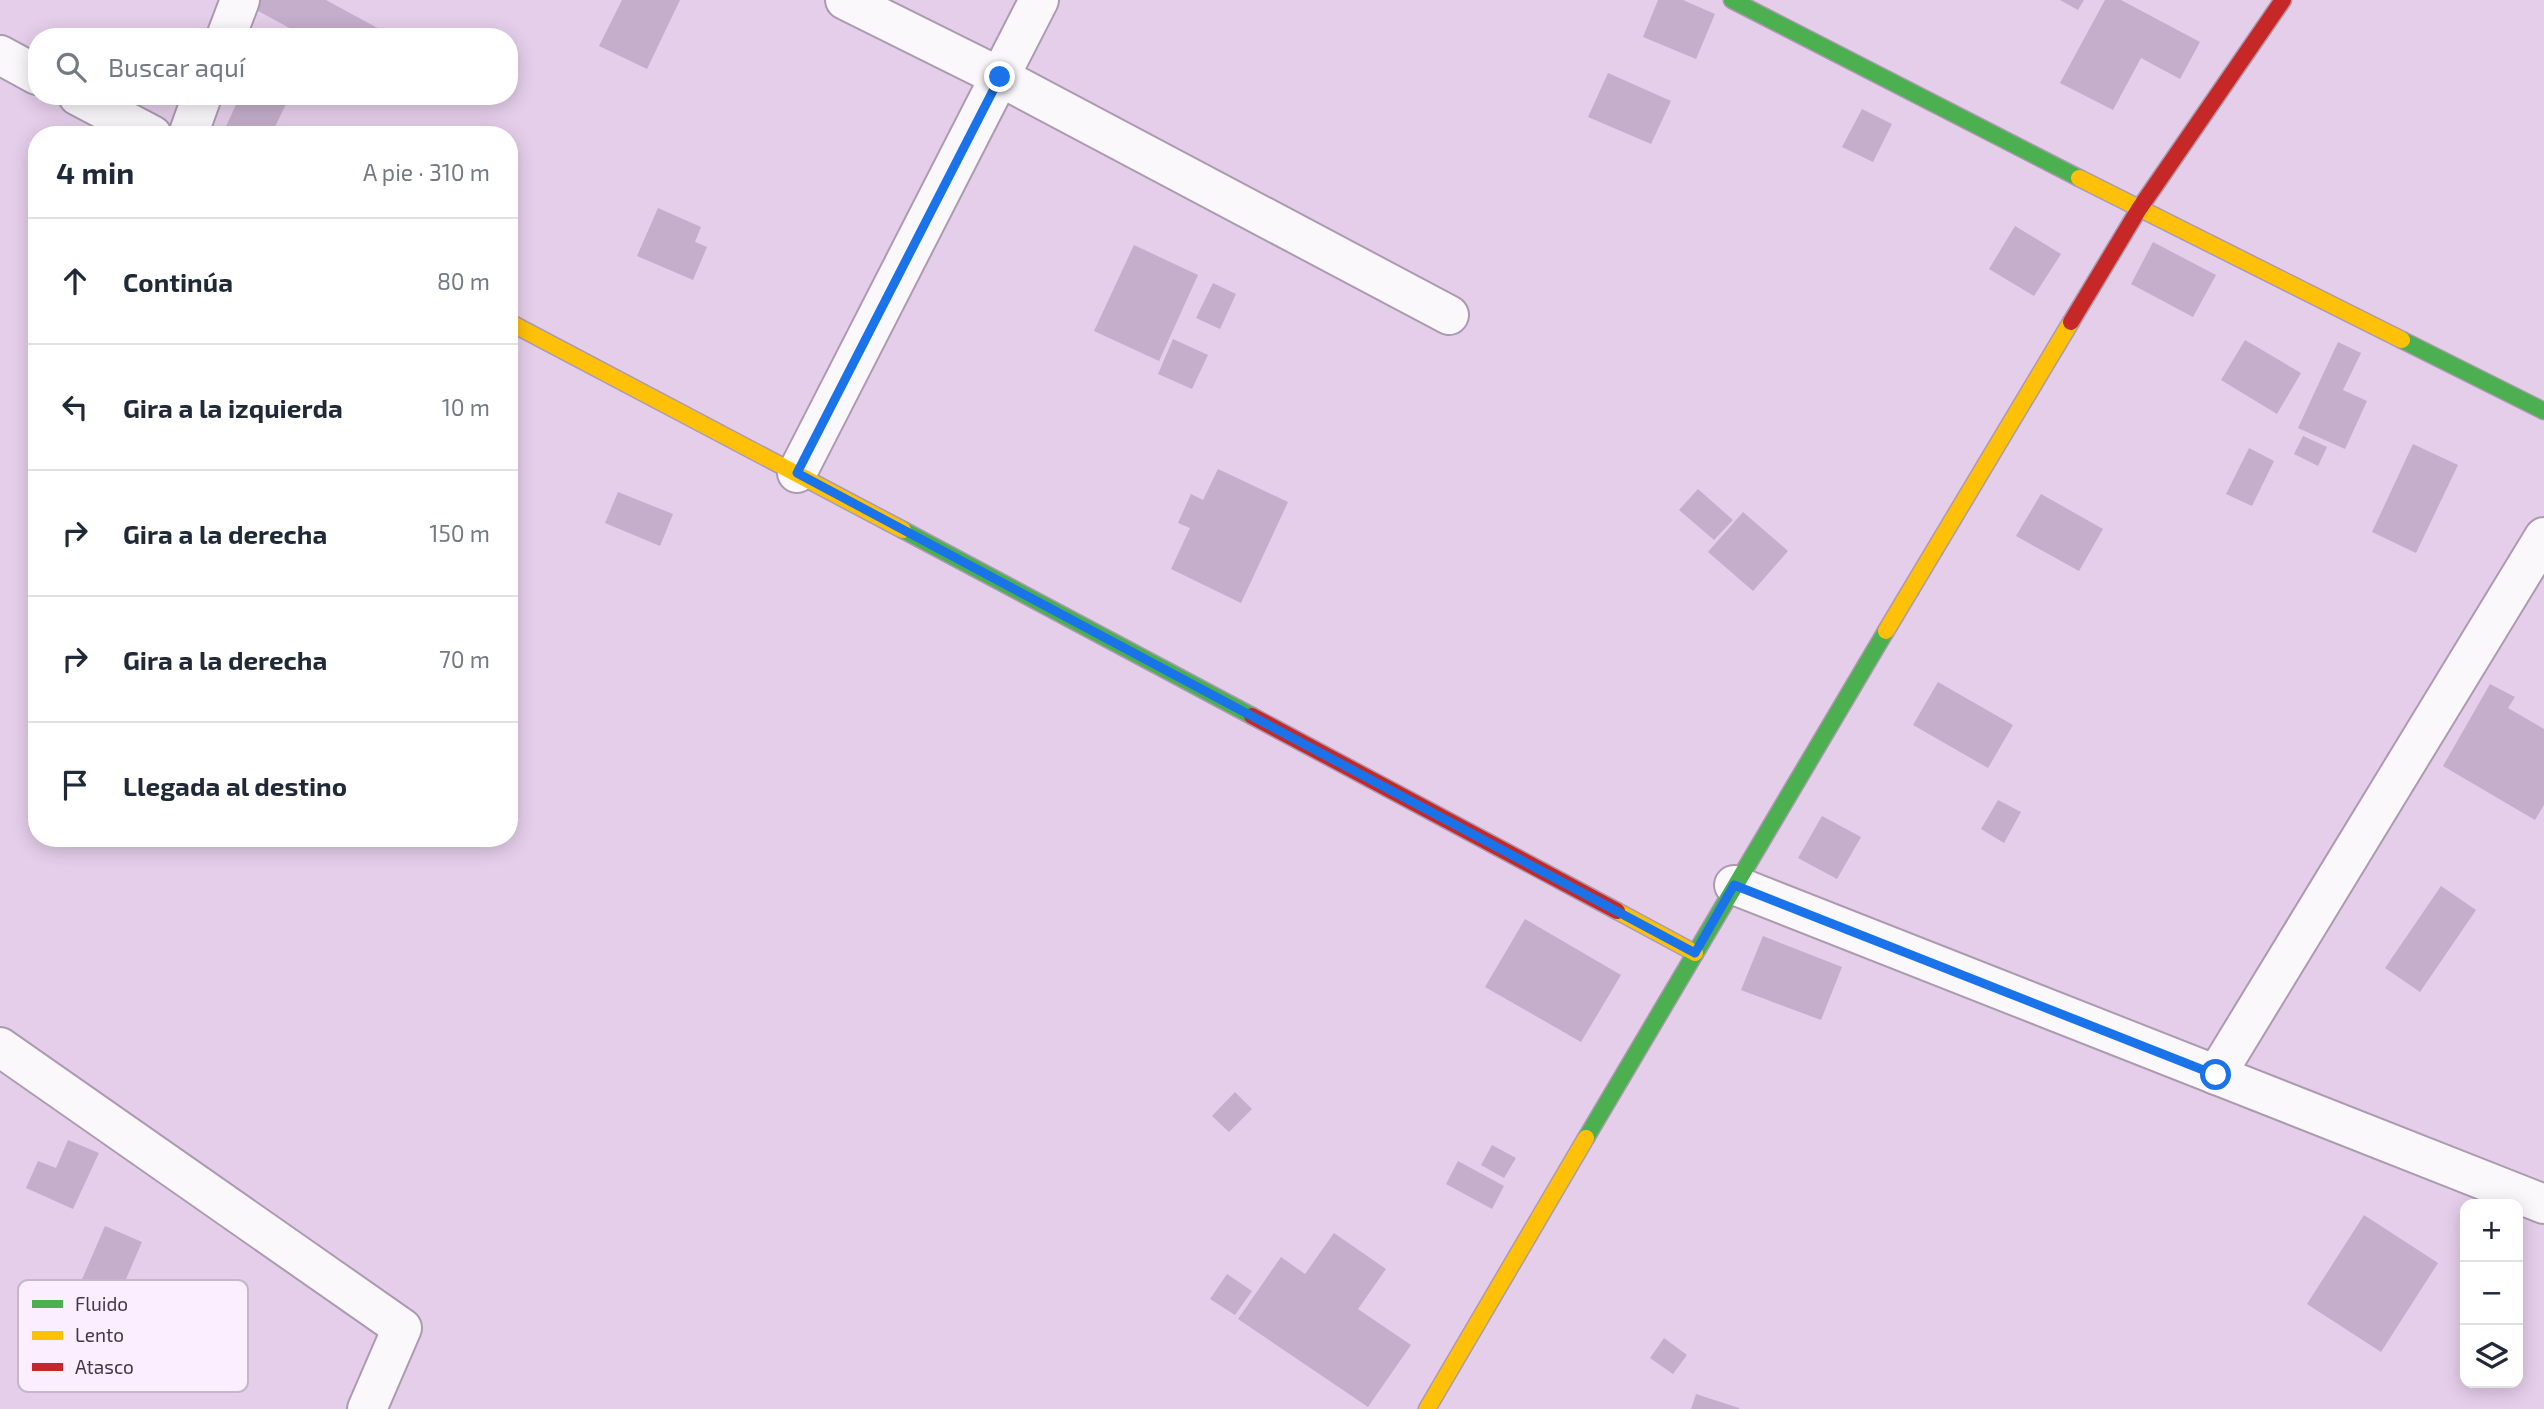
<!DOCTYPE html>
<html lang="es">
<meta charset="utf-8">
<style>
body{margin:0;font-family:"Exo 2",sans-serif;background:#f2f2f3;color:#1f2937}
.controls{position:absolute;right:21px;bottom:21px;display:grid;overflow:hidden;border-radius:14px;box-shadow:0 4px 18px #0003}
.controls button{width:63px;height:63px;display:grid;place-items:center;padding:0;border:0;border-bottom:2px solid #e0e1e3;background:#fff;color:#1f2937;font:35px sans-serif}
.stop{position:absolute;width:21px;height:21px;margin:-16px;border:5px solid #1a73e8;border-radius:50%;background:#fff}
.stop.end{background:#1a73e8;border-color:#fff;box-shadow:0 2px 7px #0008}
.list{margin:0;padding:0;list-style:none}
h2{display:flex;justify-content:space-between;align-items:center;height:91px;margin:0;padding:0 28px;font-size:30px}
h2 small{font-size:23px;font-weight:400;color:#747a83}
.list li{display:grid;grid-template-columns:46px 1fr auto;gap:21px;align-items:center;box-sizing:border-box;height:126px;padding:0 28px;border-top:2px solid #e0e1e3}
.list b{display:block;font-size:26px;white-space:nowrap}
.list em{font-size:23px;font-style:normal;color:#747a83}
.icon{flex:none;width:38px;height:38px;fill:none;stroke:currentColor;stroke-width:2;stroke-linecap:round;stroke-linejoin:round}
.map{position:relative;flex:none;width:2544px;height:1409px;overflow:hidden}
.search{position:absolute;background:#fff;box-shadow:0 4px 18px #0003;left:28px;top:28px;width:490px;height:77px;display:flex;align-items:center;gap:18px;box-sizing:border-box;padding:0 24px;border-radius:28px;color:#747a83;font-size:26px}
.panel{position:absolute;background:#fff;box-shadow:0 4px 18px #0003;left:28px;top:126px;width:490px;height:721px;border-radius:28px}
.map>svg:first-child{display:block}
.building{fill:#c5aecb}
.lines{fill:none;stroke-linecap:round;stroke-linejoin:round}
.street-casing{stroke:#ac9ab0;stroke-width:42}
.fast-casing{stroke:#ac9ab0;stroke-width:19}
.slow-casing{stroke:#ac9ab0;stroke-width:19}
.jam-casing{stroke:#ac9ab0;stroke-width:19}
.street{stroke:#fbf8fc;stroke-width:38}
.fast{stroke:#4caf50;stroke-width:16}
.slow{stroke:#ffc107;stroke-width:16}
.jam{stroke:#c62828;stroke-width:16}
.route{stroke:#1a73e8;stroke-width:9}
.key{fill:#fbeeff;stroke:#c5b7c9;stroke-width:2}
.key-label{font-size:19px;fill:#47364b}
</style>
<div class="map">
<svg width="2544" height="1409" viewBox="0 0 2544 1409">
<rect width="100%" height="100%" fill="#e5ceea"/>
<g class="building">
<path d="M255,0H326L394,37H306L251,7Z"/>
<path d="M622,0H680L647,69L599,46Z"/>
<path d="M1658,0H1683L1715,14L1696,59L1643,37Z"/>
<path d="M2060,0H2084L2078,10Z"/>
<path d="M2105,0H2121L2200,42L2180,79L2141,58L2113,110L2060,83Z"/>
<path d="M1608,73L1671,101L1651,144L1588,117Z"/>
<path d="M240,96H290L271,135H222Z"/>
<path d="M1862,109L1892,124L1873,162L1842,147Z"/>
<path d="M658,208L701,227L695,242L707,247L693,280L637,256Z"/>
<path d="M2015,226L2061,254L2034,296L1989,269Z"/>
<path d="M2153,242L2216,275L2193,317L2131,284Z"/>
<path d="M1134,245L1198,275L1159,361L1094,331Z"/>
<path d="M1213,283L1236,294L1220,329L1196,318Z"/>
<path d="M1173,339L1208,355L1192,389L1158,374Z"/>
<path d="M2245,340L2301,373L2277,414L2221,380Z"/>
<path d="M2338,342L2361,353L2343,390L2367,401L2345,449L2298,428Z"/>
<path d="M2303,436L2327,447L2318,466L2294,454Z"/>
<path d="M2413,444L2458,465L2416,553L2372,532Z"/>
<path d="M2249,448L2274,461L2252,506L2226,494Z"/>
<path d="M1218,469L1288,502L1241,603L1171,569L1190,528L1178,523L1191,494L1203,500Z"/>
<path d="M1698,489L1733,520L1714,540L1679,510Z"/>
<path d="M618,492L673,514L660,546L605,523Z"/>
<path d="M2041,494L2103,529L2079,571L2016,536Z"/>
<path d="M1743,512L1788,551L1753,591L1708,552Z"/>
<path d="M1938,682L2013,725L1988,768L1913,725Z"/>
<path d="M2490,684L2515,697L2508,708L2544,729V805L2535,820L2443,766Z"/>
<path d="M1998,800L2021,812L2004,843L1981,829Z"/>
<path d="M1822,816L1861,837L1837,879L1798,858Z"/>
<path d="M2441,886L2476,910L2420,992L2385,968Z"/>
<path d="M1525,919L1621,975L1581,1042L1485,987Z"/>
<path d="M1763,936L1842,967L1821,1020L1741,990Z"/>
<path d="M1235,1092L1252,1109L1229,1132L1212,1116Z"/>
<path d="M68,1140L99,1153L73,1209L26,1188L38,1161L56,1168Z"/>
<path d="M1492,1145L1516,1158L1504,1178L1481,1165Z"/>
<path d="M1458,1161L1504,1186L1492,1209L1446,1184Z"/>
<path d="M2364,1215L2438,1263L2381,1352L2307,1304Z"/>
<path d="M105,1226L142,1242L117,1300L80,1284Z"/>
<path d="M1334,1233L1386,1269L1358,1309L1411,1345L1368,1407L1238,1319L1281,1257L1305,1274Z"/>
<path d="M1227,1274L1252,1291L1235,1315L1210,1299Z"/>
<path d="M1664,1338L1687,1355L1673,1374L1650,1358Z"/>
<path d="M1696,1394L1739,1408V1409H1691Z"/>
</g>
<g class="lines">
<g class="street-casing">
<g id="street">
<path d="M845,0L1000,77L1449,315"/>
<path d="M226,37L240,0"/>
<path d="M0,55L37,75"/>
<path d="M78,96L152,135"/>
<path d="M188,135L202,96"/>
<path d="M797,473L1039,0"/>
<path d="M1734,885L2544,1204"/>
<path d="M0,1047L402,1328L367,1409"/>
<path d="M2216,1075L2544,537"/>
</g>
</g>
<g class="fast-casing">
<g id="fast">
<path d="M1732,0L2079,178"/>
<path d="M2402,340L2544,411"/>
<path d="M903,530L1252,716"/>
<path d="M1586,1138L1886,631"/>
</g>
</g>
<g class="slow-casing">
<g id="slow">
<path d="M2079,178L2402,340"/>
<path d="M509,322L903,530"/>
<path d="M1886,631L2071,322"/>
<path d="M1617,911L1695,953"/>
<path d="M1427,1409L1586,1138"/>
</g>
</g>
<g class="jam-casing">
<g id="jam">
<path d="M2071,322L2139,209L2283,0"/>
<path d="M1252,716L1617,911"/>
</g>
</g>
<use href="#street" class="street"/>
<use href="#fast" class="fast"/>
<use href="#slow" class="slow"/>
<use href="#jam" class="jam"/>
</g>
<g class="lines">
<path class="route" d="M1000,77L797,473L1695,953L1734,885L2216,1075"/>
</g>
<rect x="18" y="1280" width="230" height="112" rx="10" class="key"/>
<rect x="32" y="1300" width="31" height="8" fill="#4caf50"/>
<rect x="32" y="1331" width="31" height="9" fill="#ffc107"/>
<rect x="32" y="1363" width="31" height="8" fill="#c62828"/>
<g class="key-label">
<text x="75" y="1311">Fluido</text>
<text x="75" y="1342">Lento</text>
<text x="75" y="1374">Atasco</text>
</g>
</svg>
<div class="controls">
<button>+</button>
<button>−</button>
<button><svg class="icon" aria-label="layers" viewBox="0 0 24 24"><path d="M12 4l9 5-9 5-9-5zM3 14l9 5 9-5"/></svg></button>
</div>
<div class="stop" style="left:2216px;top:1075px"></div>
<div class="stop end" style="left:1000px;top:77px"></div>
<div class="search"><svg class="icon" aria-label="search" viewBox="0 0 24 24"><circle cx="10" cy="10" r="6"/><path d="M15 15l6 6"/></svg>Buscar aquí</div>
<section class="panel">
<h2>4 min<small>A pie · 310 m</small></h2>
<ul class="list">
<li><svg class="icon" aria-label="ahead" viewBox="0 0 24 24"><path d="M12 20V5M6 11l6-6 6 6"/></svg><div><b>Continúa</b></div><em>80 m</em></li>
<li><svg class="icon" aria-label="left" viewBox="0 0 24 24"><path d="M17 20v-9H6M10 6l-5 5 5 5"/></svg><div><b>Gira a la izquierda</b></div><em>10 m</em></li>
<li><svg class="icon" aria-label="right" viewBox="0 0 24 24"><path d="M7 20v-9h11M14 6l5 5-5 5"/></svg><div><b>Gira a la derecha</b></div><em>150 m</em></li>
<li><svg class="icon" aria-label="right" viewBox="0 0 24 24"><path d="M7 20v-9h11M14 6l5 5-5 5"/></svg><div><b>Gira a la derecha</b></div><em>70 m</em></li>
<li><svg class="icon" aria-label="arrive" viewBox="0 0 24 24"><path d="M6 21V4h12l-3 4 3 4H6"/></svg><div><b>Llegada al destino</b></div></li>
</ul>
</section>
</div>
